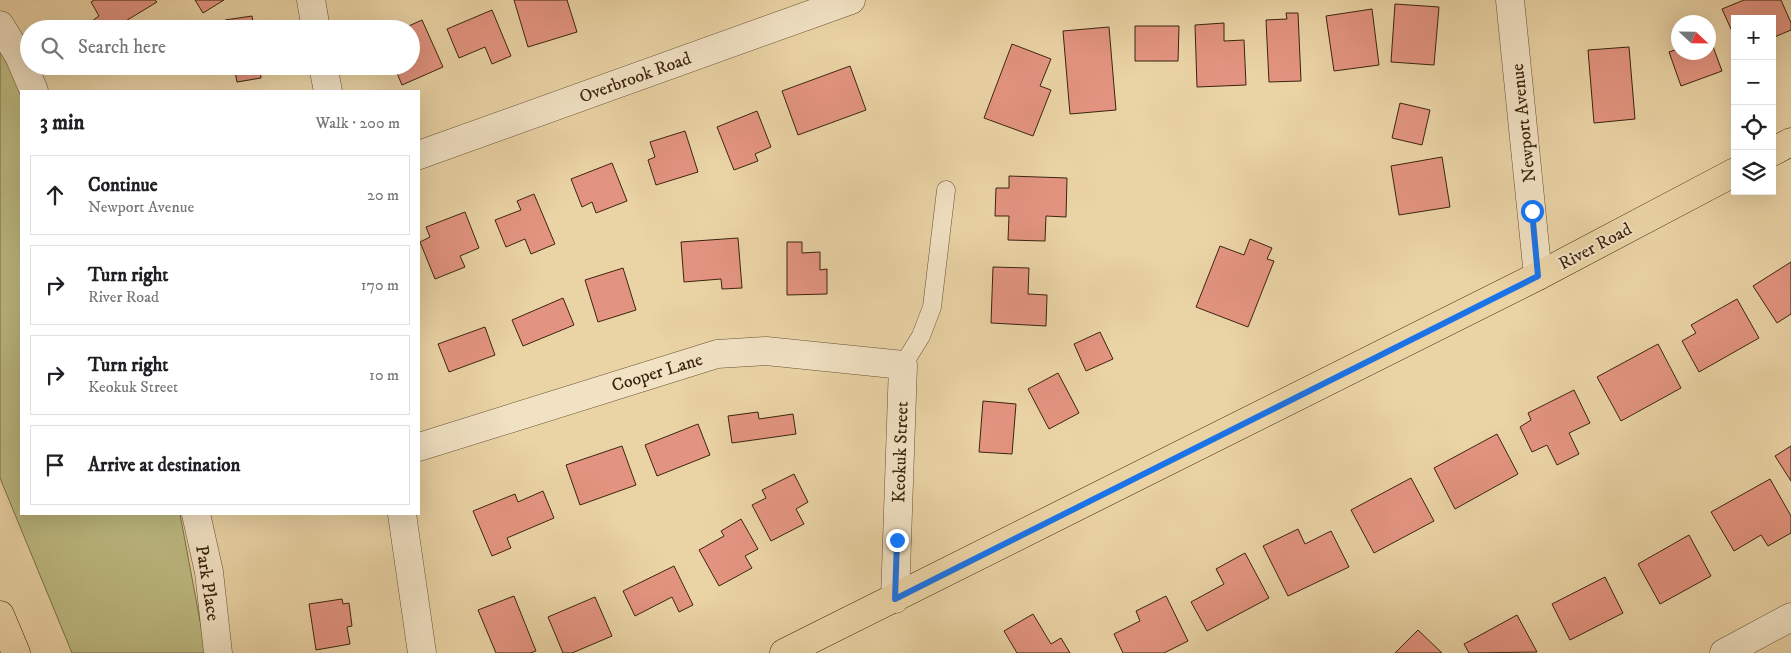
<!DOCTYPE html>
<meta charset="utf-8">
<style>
body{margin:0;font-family:"IM FELL DW Pica",serif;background:#f6f6f6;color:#202124}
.controls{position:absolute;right:15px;top:15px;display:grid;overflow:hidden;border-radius:0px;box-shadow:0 5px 20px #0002}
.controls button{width:45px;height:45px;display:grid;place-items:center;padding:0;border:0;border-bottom:1px solid #e0e0e0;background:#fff;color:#202124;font:25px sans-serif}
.compass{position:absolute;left:1671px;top:15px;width:45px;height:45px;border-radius:50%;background:#fff;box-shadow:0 5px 20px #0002;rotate:112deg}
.stop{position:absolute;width:15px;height:15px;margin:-11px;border:4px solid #1a73e8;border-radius:50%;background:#fff}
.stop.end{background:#1a73e8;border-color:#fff;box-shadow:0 1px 5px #0008}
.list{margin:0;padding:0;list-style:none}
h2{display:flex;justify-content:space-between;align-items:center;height:65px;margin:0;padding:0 20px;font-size:21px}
h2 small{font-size:16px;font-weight:400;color:#757577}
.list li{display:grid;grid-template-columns:32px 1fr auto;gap:15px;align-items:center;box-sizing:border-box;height:80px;margin:0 10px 10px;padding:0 10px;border:1px solid #e0e0e0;border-radius:0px}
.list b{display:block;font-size:19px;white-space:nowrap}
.list p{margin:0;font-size:16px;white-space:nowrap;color:#757577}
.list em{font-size:16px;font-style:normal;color:#757577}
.icon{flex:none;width:28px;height:28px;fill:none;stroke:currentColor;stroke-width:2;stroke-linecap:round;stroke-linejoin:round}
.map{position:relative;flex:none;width:1791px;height:653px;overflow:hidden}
.search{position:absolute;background:#fff;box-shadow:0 5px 20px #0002;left:20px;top:20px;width:400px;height:55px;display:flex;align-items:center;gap:12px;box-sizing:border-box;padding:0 18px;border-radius:28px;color:#757577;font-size:19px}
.panel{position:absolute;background:#fff;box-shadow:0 5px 20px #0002;left:20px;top:90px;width:400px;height:425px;border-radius:0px}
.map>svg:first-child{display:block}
.green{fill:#bdbb82;stroke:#7c7048}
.building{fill:#e39480;stroke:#3b240f}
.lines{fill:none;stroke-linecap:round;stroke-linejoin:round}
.service-casing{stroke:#675034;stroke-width:19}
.minor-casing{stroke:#675034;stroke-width:29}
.primary-casing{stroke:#3b240f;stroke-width:29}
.service{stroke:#f1e2c4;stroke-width:18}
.minor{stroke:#f1e2c4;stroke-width:28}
.primary{stroke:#ead3a5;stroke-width:28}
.route{stroke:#1a73e8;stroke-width:6}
.labels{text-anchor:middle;stroke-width:4;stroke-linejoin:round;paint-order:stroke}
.street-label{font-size:18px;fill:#3b240f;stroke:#f1e2c4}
</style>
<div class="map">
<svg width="1791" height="653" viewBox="0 0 1791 653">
<rect width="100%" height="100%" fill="#ead3a5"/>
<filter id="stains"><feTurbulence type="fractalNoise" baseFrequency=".004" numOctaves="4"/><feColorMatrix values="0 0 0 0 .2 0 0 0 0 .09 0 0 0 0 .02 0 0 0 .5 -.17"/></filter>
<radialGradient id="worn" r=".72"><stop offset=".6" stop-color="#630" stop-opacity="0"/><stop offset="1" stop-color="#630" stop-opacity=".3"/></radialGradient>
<path class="green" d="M0,42L21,91V514H180L206,653H72L0,478Z"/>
<g class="building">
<path d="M94,0H155L157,2L124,22L128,29H81L99,16L91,2Z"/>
<path d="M195,0H224L203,13Z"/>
<path d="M514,0H567L577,32L528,47Z"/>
<path d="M1744,0H1781L1791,23V30L1772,38V19H1735V38L1722,9Z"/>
<path d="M1395,4L1439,7L1434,65L1391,62Z"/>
<path d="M1372,9L1379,65L1334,71L1326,16Z"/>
<path d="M492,10L511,56L492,64L485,47L459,58L447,29Z"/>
<path d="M1286,13H1298L1301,81L1269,82L1266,20L1287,19Z"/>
<path d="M252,16L254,29H226L225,20Z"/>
<path d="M422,20L443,67L402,85L394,66H411V29H402Z"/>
<path d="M1224,23V41L1244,40L1246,85L1197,87L1195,25Z"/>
<path d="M1135,26H1179L1178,61H1135Z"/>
<path d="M1109,27L1116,110L1070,114L1063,31Z"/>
<path d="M1708,33L1722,71L1681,86L1669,52L1678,49V52H1708Z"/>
<path d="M1012,44L1051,59L1040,86L1051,90L1033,136L984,118Z"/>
<path d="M1629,47L1635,119L1594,123L1588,50Z"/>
<path d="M234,66H260L261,78L237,82Z"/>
<path d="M850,66L866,110L798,135L782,91Z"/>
<path d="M1400,103L1430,110L1422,145L1392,138Z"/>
<path d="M757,111L771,147L755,154L758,161L734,170L717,127Z"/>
<path d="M685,131L698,172L656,185L648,160L655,157L650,142Z"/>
<path d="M1442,157L1450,207L1399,215L1391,166Z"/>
<path d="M612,163L627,201L596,213L592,202L582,207L571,179Z"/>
<path d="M1009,176L1067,178L1066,217L1046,216L1045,241L1008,240L1009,216H995L996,188H1009Z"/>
<path d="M534,194L555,244L531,254L525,239L506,247L495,220L521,210L517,201Z"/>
<path d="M465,212L479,248L460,256L465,267L435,279L420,242L430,237L426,227Z"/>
<path d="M738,238L742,288L722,289L721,279L684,282L681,242Z"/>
<path d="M1250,239L1272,248L1267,259L1274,261L1248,327L1196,307L1220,246L1244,255Z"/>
<path d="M787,242H802V253L820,252V270L827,269V294L787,295Z"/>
<path d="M1791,262V314L1777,323L1753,286Z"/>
<path d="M993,267L1029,268L1028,294L1047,295L1046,326L991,323Z"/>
<path d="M623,268L636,310L598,322L585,280Z"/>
<path d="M563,298L574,325L523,346L512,320Z"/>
<path d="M1737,299L1759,338L1699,372L1682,341L1696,333L1691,325Z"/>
<path d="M485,327L495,355L449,372L438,344Z"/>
<path d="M1100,332L1113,359L1086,371L1074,344Z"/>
<path d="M1658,344L1681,388L1621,421L1597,377Z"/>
<path d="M1058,373L1079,413L1049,429L1028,389Z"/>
<path d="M1574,390L1590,423L1569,433L1579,454L1557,465L1547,445L1532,452L1520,427L1531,420L1528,413Z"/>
<path d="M983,401L1016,404L1012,454L979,452Z"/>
<path d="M758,412L759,419L793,414L796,434L732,443L728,416Z"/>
<path d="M698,424L710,455L657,476L645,445Z"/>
<path d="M1497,434L1518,474L1455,509L1434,468Z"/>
<path d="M622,446L636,485L580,505L566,465Z"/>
<path d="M1791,446V481L1775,456Z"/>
<path d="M794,474L808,502L796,509L804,524L771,541L752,505L766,498L762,490Z"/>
<path d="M1411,478L1434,521L1374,553L1351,510Z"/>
<path d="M1770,479L1791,516V533L1768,546L1761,535L1734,551L1711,512Z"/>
<path d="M543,491L554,518L507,538L511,548L492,556L473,511L515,494L518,502Z"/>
<path d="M741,519L758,549L745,556L752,568L719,586L699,550L724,536L721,531Z"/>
<path d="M1298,529L1305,544L1331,531L1349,567L1288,596L1263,546Z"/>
<path d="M1689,535L1711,576L1660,604L1638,564Z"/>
<path d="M1245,553L1269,598L1207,631L1191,602L1224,584L1216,569Z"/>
<path d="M674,566L693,605L679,612L672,597L635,616L623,591Z"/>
<path d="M1605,577L1623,613L1570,640L1552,604Z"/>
<path d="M514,596L536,651L530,653H496L478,610Z"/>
<path d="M1166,596L1188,641L1164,653H1123L1114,634L1140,621L1136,611Z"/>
<path d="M595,597L612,636L572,653H563L548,617Z"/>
<path d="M342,599L343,604L349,603L352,626L347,627L350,644L316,650L309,604Z"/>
<path d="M1033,614L1051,644L1061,638L1070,653H1017L1004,631Z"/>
<path d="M1517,615L1537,652L1469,653L1464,644Z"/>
<path d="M1418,630L1442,653H1395Z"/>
</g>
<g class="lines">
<g class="service-casing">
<path id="service" d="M903,365L921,336L932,307L946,190"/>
</g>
<g class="minor-casing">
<g id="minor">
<path d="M311,0L316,29"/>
<path d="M1510,0L1538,276"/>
<path d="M0,25L19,56L34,91"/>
<path d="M323,66L328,91"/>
<path d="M419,155L851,0"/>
<path d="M419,447L717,354L766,351L903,365L895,599"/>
<path d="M196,514L209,572L218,653"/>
<path d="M402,514L422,653"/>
<path d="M1724,653L1791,617"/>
</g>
</g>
<g class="primary-casing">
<g id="primary">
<path d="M1772,152L1791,142"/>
<path d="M0,615L16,653"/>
<path d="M784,653L1538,276L1735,172"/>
</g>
</g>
<use href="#service" class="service"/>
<use href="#minor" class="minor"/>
<use href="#primary" class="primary"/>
</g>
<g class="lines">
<path class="route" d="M897,540L895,599L1538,276L1532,211"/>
</g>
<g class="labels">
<g class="street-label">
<text transform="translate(635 77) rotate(-20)" y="6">Overbrook Road</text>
<text transform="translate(1523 123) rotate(-96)" y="6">Newport Avenue</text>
<text transform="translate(1595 246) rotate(-28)" y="6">River Road</text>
<text transform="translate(657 372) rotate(-17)" y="6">Cooper Lane</text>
<text transform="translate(900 452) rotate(-88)" y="6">Keokuk Street</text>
<text transform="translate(208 583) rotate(81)" y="6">Park Place</text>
</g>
</g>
<rect width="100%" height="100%" filter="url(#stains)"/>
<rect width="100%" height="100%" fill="url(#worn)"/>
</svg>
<div class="controls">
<button>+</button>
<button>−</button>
<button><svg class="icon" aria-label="locate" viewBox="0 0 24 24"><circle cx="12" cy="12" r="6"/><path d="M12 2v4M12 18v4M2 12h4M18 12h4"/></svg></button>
<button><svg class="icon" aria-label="layers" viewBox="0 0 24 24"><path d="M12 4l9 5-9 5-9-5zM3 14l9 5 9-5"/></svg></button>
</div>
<svg class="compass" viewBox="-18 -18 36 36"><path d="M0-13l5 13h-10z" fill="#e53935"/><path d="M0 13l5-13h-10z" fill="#757577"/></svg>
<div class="stop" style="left:1532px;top:211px"></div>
<div class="stop end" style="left:897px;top:540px"></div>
<div class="search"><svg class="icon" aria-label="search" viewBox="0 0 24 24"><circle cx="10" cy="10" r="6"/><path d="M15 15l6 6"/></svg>Search here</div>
<section class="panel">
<h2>3 min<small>Walk · 200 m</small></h2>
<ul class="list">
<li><svg class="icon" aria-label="ahead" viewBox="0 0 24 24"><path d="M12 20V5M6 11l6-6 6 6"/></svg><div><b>Continue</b><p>Newport Avenue</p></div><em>20 m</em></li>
<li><svg class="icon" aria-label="right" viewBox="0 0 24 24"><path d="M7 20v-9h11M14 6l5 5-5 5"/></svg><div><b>Turn right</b><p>River Road</p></div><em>170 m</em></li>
<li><svg class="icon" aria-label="right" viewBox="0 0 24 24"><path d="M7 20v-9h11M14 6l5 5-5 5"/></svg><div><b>Turn right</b><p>Keokuk Street</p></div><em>10 m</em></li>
<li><svg class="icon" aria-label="arrive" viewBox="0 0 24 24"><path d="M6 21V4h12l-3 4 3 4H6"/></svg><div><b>Arrive at destination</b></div></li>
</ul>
</section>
</div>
